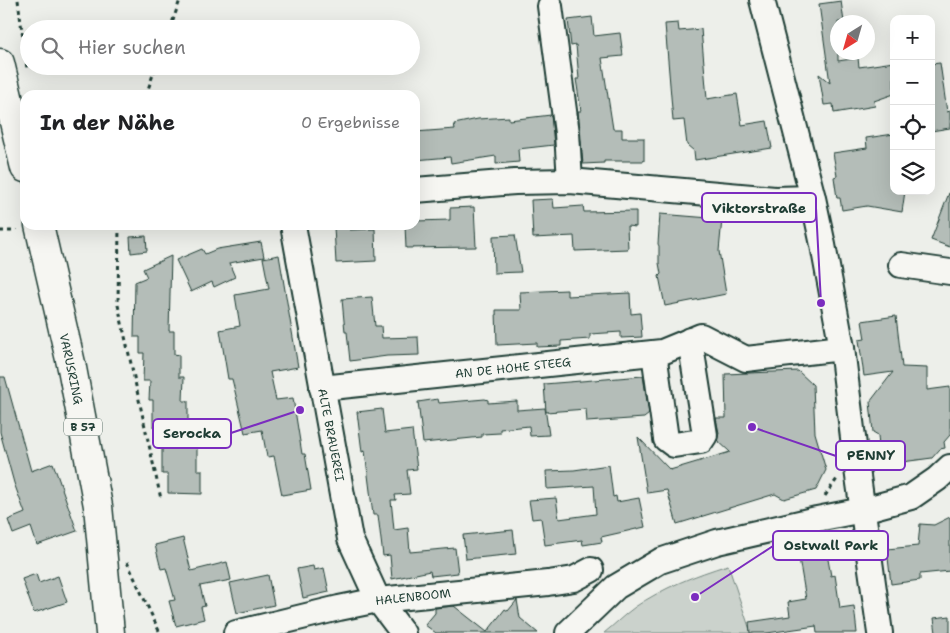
<!DOCTYPE html>
<html lang="de">
<meta charset="utf-8">
<style>
body{margin:0;font-family:"Shantell Sans",sans-serif;background:#f6f6f6;color:#202124}
.controls{position:absolute;right:15px;top:15px;display:grid;overflow:hidden;border-radius:10px;box-shadow:0 5px 20px #0002}
.controls button{width:45px;height:45px;display:grid;place-items:center;padding:0;border:0;border-bottom:1px solid #e0e0e0;background:#fff;color:#202124;font:25px sans-serif}
.compass{position:absolute;left:830px;top:15px;width:45px;height:45px;border-radius:50%;background:#fff;box-shadow:0 5px 20px #0002;rotate:217deg}
.list{margin:0;padding:0;list-style:none}
h2{display:flex;justify-content:space-between;align-items:center;height:65px;margin:0;padding:0 20px;font-size:21px}
h2 small{font-size:16px;font-weight:400;color:#757577}
.icon{flex:none;width:28px;height:28px;fill:none;stroke:currentColor;stroke-width:2;stroke-linecap:round;stroke-linejoin:round}
.map{position:relative;flex:none;width:950px;height:633px;overflow:hidden}
.search{position:absolute;background:#fff;box-shadow:0 5px 20px #0002;left:20px;top:20px;width:400px;height:55px;display:flex;align-items:center;gap:12px;box-sizing:border-box;padding:0 18px;border-radius:28px;color:#757577;font-size:19px}
.panel{position:absolute;background:#fff;box-shadow:0 5px 20px #0002;left:20px;top:90px;width:400px;height:140px;border-radius:15px}
.map>svg:first-child{display:block}
.green{fill:#cbd2cc;stroke:#758880}
.building{fill:#b4bdb8;stroke:#1f3d34}
.lines{fill:none;stroke-linecap:round;stroke-linejoin:round}
.minor-casing{stroke:#1f3d34;stroke-width:28}
.major-casing{stroke:#1f3d34;stroke-width:31}
.path{stroke:#1f3d34;stroke-width:3;stroke-dasharray:4 4;stroke-linecap:butt}
.minor{stroke:#f6f6f2;stroke-width:24}
.major{stroke:#f6f6f2;stroke-width:28}
.labels{text-anchor:middle;stroke-width:4;stroke-linejoin:round;paint-order:stroke}
.shield{fill:#f6f6f2;stroke:#60746d;stroke-width:1}
.shield-label{font-size:11px;font-weight:bold;fill:#1f3d34}
.street-label{font-size:12px;fill:#1f3d34;stroke:#f6f6f2}
.leader{fill:none;stroke:#7b2cbf;stroke-width:2}
.callout-dot{fill:#7b2cbf;stroke:#f6f6f2;stroke-width:2}
.callout{fill:#f6f6f2;stroke:#7b2cbf;stroke-width:2}
.callout-label{font-size:14px;text-anchor:middle;font-weight:bold;fill:#1f3d34}
</style>
<div class="map">
<svg width="950" height="633" viewBox="0 0 950 633">
<rect width="100%" height="100%" fill="#edefea"/>
<filter id="ink" filterUnits="userSpaceOnUse"><feTurbulence type="fractalNoise" baseFrequency=".02" numOctaves="2"/><feDisplacementMap in="SourceGraphic" scale="10" xChannelSelector="R" yChannelSelector="G"/><feConvolveMatrix kernelMatrix="1 2 1 2 8 2 1 2 1" color-interpolation-filters="sRGB"/></filter>
<g filter="url(#ink)">
<path class="green" d="M728,565L751,633H604C614,625 624,615 635,607C663,588 695,575 728,565Z"/>
<g class="building">
<path d="M841,1L844,22H838V61L858,58L859,67L894,62V94L874,101L875,106L834,113L833,104L824,105L819,74L830,83L819,4Z"/>
<path d="M592,17L594,36L620,33L623,56L602,58L613,129H622V138H644V161H604V163L583,164L578,111H581L576,79H579L576,45L571,46L568,20Z"/>
<path d="M678,23L679,31L701,29L707,99L737,94L742,125L767,121L772,148L695,160L694,151L687,145L684,120L673,121L665,24Z"/>
<path d="M940,63L947,112L950,111V128L931,131V64Z"/>
<path d="M551,115L554,145L518,149L519,162L496,164V156L451,163L450,157L415,160V132L455,129L454,124L478,119L509,117V120Z"/>
<path d="M894,134V191H905L902,212L867,206L842,210L840,198H837L834,177L837,176L833,153L867,148L866,138Z"/>
<path d="M949,193H950V247L931,240Z"/>
<path d="M553,199L554,208L583,206L584,212L636,211V227L627,226L628,249L575,251L574,236L533,238L531,200Z"/>
<path d="M474,207L476,247L406,248L405,225H415V221L450,220V208Z"/>
<path d="M660,214L722,219L719,251L726,294L665,306L659,276L661,274L659,263V246L658,244Z"/>
<path d="M350,226V230L375,229L376,261L336,263L334,227Z"/>
<path d="M515,235L521,272L494,273L493,236Z"/>
<path d="M146,236L147,251L131,253L130,237Z"/>
<path d="M261,242L264,257L229,263L235,277L214,287L212,282L191,292L176,260L202,249L205,254L217,249Z"/>
<path d="M279,255L298,367L270,372L276,400L293,398L302,454H305L311,490L282,495L274,456L267,457L262,430L245,433L232,379H228L220,330L240,326L235,295L269,289L263,258Z"/>
<path d="M171,256L169,331H174V354L179,355V377H184L183,401H188V424H193L192,447H197V470H202V494L168,493V474H162V446H159V427H153V400H149L150,381H143L144,353H140V337H134L135,282L147,277L143,269Z"/>
<path d="M567,290V296L630,293L631,314L640,313L642,337L621,338V332L590,334V339L561,341V346L537,347V343L497,345L496,310H521L520,292Z"/>
<path d="M372,297L375,326H381L382,338L418,337L419,355L387,356L350,361L347,332H345L342,299Z"/>
<path d="M896,316L902,367L927,368V390L950,387V435L944,442L945,448L940,449L932,458L902,462L898,458L887,459V454L879,447L878,435L873,432L870,402L893,372L864,376L859,340L865,339L862,321Z"/>
<path d="M798,371L813,385L815,433L826,470L816,490L784,499L775,494L677,524L667,490L647,493L638,437L670,470L730,452L717,440L719,433L716,418H726L725,374Z"/>
<path d="M643,376L649,414L644,418L587,422L586,409L546,412L544,384Z"/>
<path d="M0,377H5L31,471L53,463L77,531L37,545L31,527L13,534L8,520L25,513L14,483L0,432Z"/>
<path d="M438,399L439,403L485,399L488,400V403L517,401V410L545,408L549,435L530,436L529,426L500,429V433L482,434V437L423,443L418,402Z"/>
<path d="M382,409L385,433L412,430L417,469L407,470L410,494L395,495L396,500H391L394,530L408,528L410,552L455,548L458,573L431,576L430,571L392,579L390,555L383,556L378,515H373L365,451L362,452L357,412Z"/>
<path d="M609,465L613,497L616,496L617,502L639,498L645,527L601,537L602,542L583,545L582,540L545,545L541,518L532,519L529,500L556,498L559,519L596,514L594,486L547,489L546,471L574,470Z"/>
<path d="M950,517V571L920,574V580L891,584L887,549L918,546L920,524L934,525Z"/>
<path d="M513,530L516,554L466,559L463,535Z"/>
<path d="M183,538L191,571L227,562L231,580L200,586L205,606L201,607L204,619L176,626L169,601L175,600L166,568L161,569L155,545Z"/>
<path d="M827,554L831,576L835,575L840,608L854,606L857,633H817L816,626L767,633H750L749,622L790,616L788,602L806,599L799,558Z"/>
<path d="M313,566L314,570L324,568L329,592L303,598L297,569Z"/>
<path d="M36,574L39,583L58,576L67,602L34,613L22,579Z"/>
<path d="M268,575L274,605L237,613L230,583Z"/>
<path d="M517,600L520,618L538,633H436L425,625L435,613V608L454,606L487,632L505,609L508,611Z"/>
<path d="M950,616V633H936L934,618Z"/>
</g>
<g class="lines">
<g class="minor-casing">
<g id="minor">
<path d="M762,0L813,198L823,245L842,348L856,462L880,633"/>
<path d="M550,6L567,133L570,181"/>
<path d="M415,190L515,182L570,181L775,199L813,198"/>
<path d="M293,225L350,539L378,600L403,633"/>
<path d="M901,265L950,272"/>
<path d="M654,353L666,439L674,445L701,441L705,435L690,340"/>
<path d="M322,388L662,352L701,336L746,359L842,348"/>
<path d="M236,633L339,608L378,600L548,583L574,579L591,570"/>
<path d="M568,633L616,587L660,561L717,542L817,519L863,510L911,497L937,479L950,467"/>
</g>
</g>
<g class="major-casing">
<g id="major">
<path d="M0,63L25,168"/>
<path d="M39,225L72,368L98,506L110,633"/>
</g>
</g>
<g class="path">
<path d="M18,0L27,69"/>
<path d="M170,29L180,0"/>
<path d="M146,95L156,66"/>
<path d="M119,225L118,305L161,499"/>
<path d="M63,228L75,225"/>
<path d="M0,231H17"/>
<path d="M825,496L837,479"/>
<path d="M821,541L843,544L847,550"/>
<path d="M127,562L160,633"/>
</g>
<use href="#minor" class="minor"/>
<use href="#major" class="major"/>
</g>
</g>
<g class="labels">
<rect class="shield" x="64" y="418.5" width="38" height="17" rx="4"/>
<g class="shield-label">
<text x="83" y="431">B 57</text>
</g>
<g class="street-label">
<text transform="translate(513 368) rotate(-6)" y="4">AN DE HOHE STEEG</text>
<text transform="translate(71 369) rotate(78)" y="4">VARUSRING</text>
<text transform="translate(331 435) rotate(79)" y="4">ALTE BRAUEREI</text>
<text transform="translate(413 597) rotate(-6)" y="4">HALENBOOM</text>
</g>
</g>
<path class="leader" d="M821 303L816 208M300 410L231 433M752 427L836 456M695 597L773 546"/>
<g class="callout-dot">
<circle cx="821" cy="303" r="5"/>
<circle cx="300" cy="410" r="5"/>
<circle cx="752" cy="427" r="5"/>
<circle cx="695" cy="597" r="5"/>
</g>
<g class="callout">
<rect x="702" y="193" width="114" height="29" rx="5"/>
<rect x="153" y="419" width="78" height="29" rx="5"/>
<rect x="836" y="441" width="69" height="29" rx="5"/>
<rect x="773" y="531" width="115" height="29" rx="5"/>
</g>
<g class="callout-label">
<text x="759" y="213">Viktorstraße</text>
<text x="192" y="438">Serocka</text>
<text x="871" y="460">PENNY</text>
<text x="831" y="550">Ostwall Park</text>
</g>
</svg>
<div class="controls">
<button>+</button>
<button>−</button>
<button><svg class="icon" aria-label="locate" viewBox="0 0 24 24"><circle cx="12" cy="12" r="6"/><path d="M12 2v4M12 18v4M2 12h4M18 12h4"/></svg></button>
<button><svg class="icon" aria-label="layers" viewBox="0 0 24 24"><path d="M12 4l9 5-9 5-9-5zM3 14l9 5 9-5"/></svg></button>
</div>
<svg class="compass" viewBox="-18 -18 36 36"><path d="M0-13l5 13h-10z" fill="#e53935"/><path d="M0 13l5-13h-10z" fill="#757577"/></svg>
<div class="search"><svg class="icon" aria-label="search" viewBox="0 0 24 24"><circle cx="10" cy="10" r="6"/><path d="M15 15l6 6"/></svg>Hier suchen</div>
<section class="panel">
<h2>In der Nähe<small>0 Ergebnisse</small></h2>
<ul class="list">
</ul>
</section>
</div>
